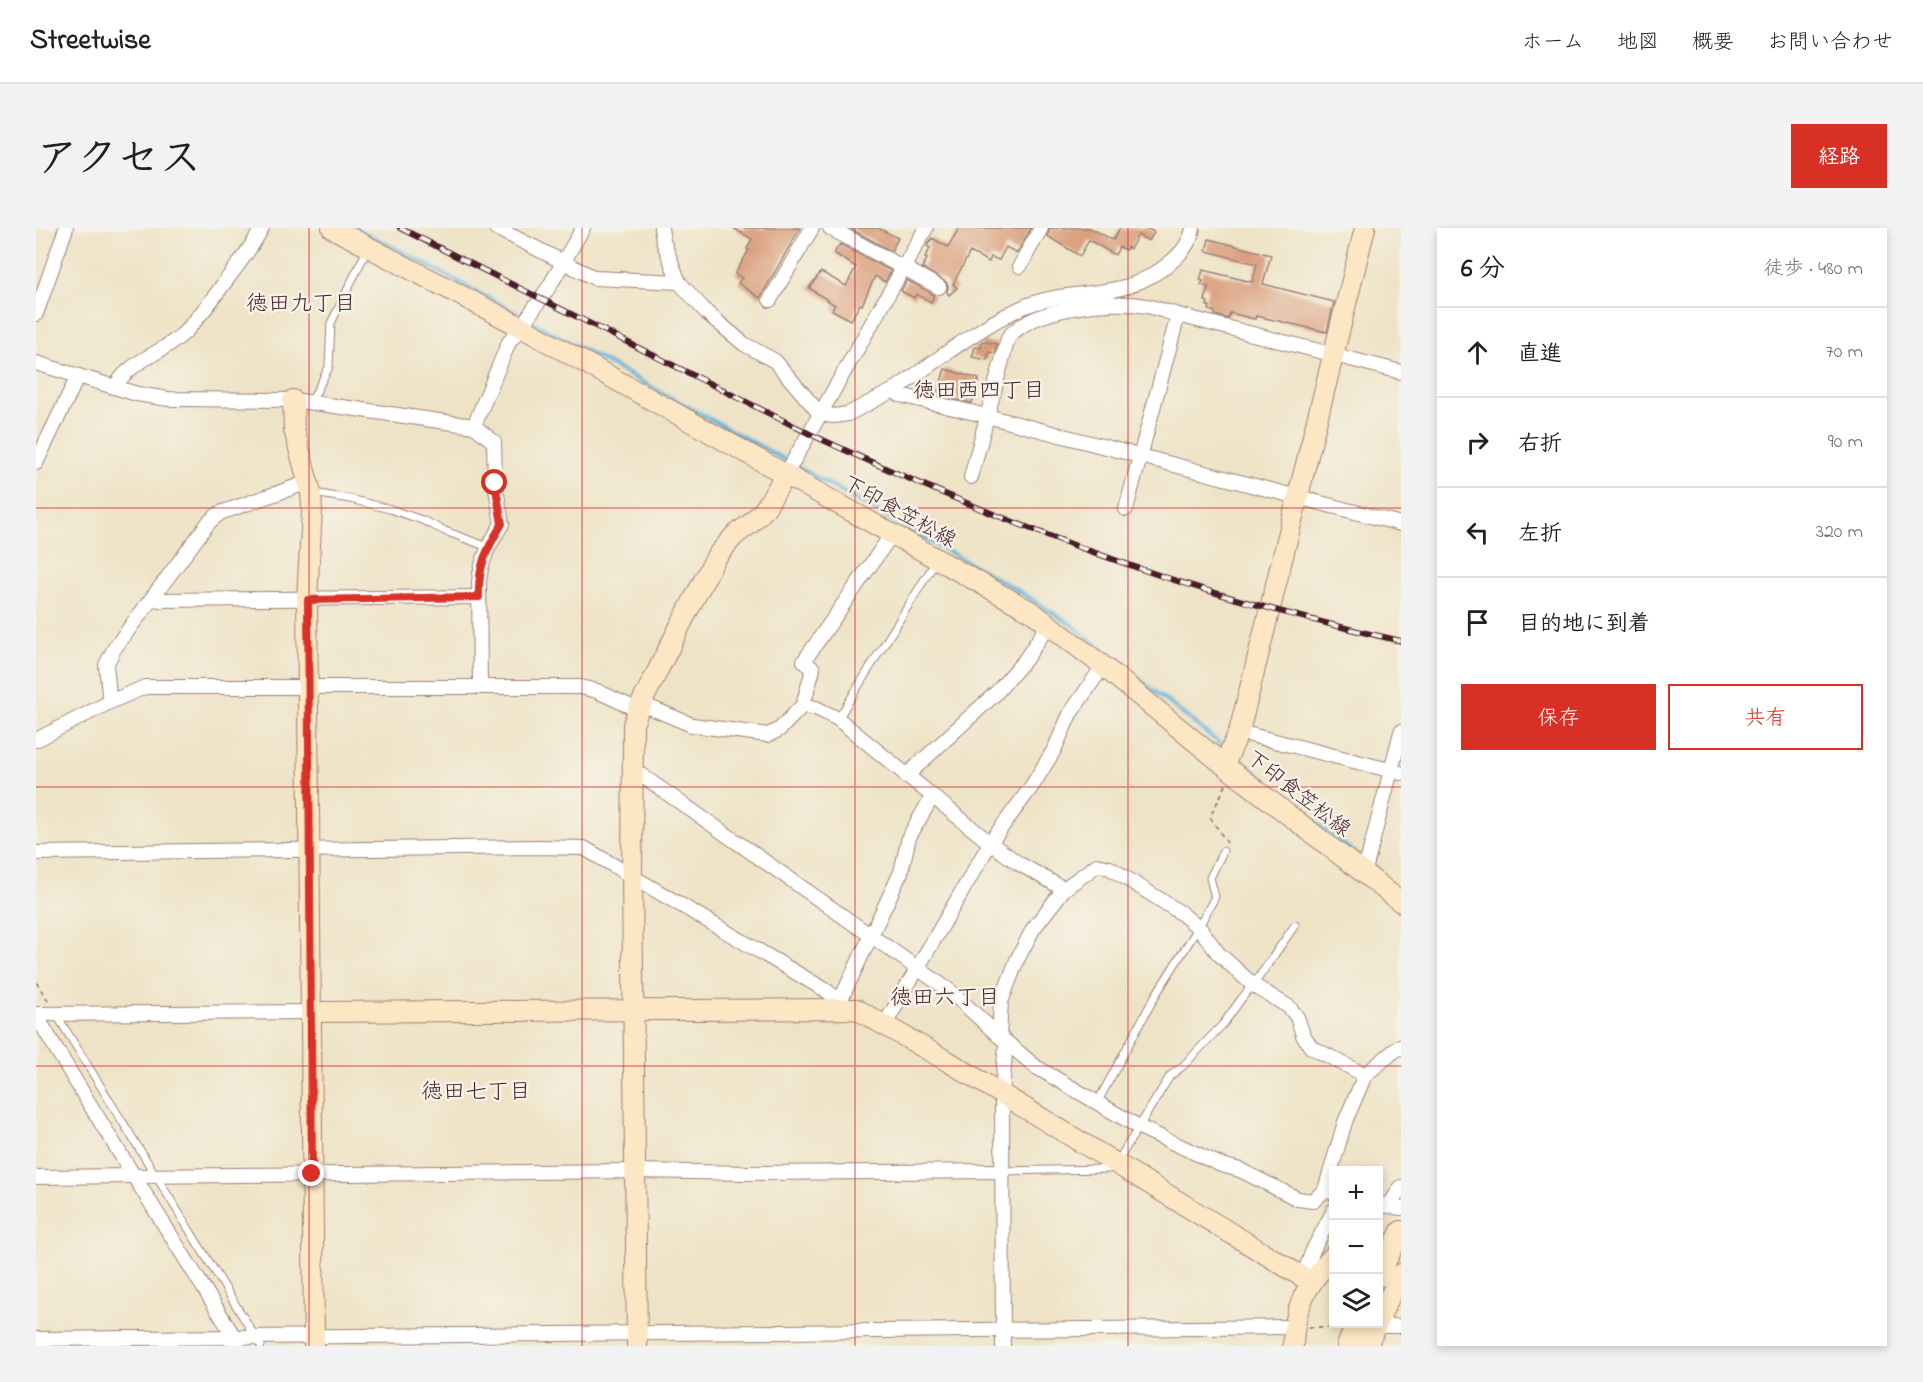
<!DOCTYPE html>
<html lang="ja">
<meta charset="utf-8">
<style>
body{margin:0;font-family:"Indie Flower","Klee One",sans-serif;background:#f2f2f2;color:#202124}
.controls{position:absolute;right:18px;bottom:18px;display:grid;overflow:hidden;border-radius:0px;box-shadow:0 3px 9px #0003}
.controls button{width:54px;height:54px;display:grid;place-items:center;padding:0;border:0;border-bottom:2px solid #e0e0e0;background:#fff;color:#202124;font:30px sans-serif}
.stop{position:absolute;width:18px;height:18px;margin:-14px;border:4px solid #d93025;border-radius:50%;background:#fff}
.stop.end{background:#d93025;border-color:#fff;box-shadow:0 2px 6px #0008}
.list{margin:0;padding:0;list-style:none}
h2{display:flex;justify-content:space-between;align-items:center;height:78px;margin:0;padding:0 24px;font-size:26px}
h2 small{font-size:20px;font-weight:400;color:#757577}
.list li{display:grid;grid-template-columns:39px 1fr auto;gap:18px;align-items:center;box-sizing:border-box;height:90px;padding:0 24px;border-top:2px solid #e0e0e0}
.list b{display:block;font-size:22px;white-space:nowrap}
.list em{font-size:20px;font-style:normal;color:#757577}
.actions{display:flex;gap:12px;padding:18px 24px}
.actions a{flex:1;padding:14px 0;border:2px solid #d93025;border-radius:0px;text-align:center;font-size:21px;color:#d93025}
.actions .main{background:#d93025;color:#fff}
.icon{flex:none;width:33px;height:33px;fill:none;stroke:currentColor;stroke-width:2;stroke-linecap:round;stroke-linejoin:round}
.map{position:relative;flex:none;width:1365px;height:1118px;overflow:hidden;border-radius:0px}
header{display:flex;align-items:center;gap:36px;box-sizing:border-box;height:84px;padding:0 30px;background:#fff;border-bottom:2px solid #e0e0e0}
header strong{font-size:28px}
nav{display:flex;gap:33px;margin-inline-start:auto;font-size:21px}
.intro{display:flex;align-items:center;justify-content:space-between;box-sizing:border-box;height:144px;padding:0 36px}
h1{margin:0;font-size:42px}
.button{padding:15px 27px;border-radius:0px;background:#d93025;color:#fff;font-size:21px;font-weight:700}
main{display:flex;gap:36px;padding:0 36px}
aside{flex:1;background:#fff;border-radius:0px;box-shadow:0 3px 9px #0003}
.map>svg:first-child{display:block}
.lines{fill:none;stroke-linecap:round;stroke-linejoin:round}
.stream{stroke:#62b2dd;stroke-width:4}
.building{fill:#d99c79}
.lane-casing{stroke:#9c8178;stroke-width:9}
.street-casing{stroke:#9c8178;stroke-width:16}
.secondary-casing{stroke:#9c8178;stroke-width:22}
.path{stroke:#9c8178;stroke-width:2;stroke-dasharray:4.5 4.5;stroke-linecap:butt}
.lane{stroke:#fff;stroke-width:7}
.street{stroke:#fff;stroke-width:14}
.secondary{stroke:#fce6c4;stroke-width:20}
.rail-casing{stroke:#4a1f2b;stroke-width:6}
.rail{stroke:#f7f3e8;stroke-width:4;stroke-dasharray:11;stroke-linecap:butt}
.route{stroke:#d93025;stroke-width:8}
.grid{fill:none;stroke:#d62828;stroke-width:1.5;stroke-opacity:0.55}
.labels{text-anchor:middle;stroke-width:5;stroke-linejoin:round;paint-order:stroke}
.street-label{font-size:21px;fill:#4a1f2b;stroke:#f7f3e8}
.neighbourhood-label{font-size:22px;fill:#4a1f2b;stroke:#f7f3e8}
</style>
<header>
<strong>Streetwise</strong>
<nav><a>ホーム</a><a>地図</a><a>概要</a><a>お問い合わせ</a></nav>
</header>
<div class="intro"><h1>アクセス</h1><a class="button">経路</a></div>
<main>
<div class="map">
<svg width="1365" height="1118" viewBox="0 0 1365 1118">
<rect width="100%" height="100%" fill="#f7f3e8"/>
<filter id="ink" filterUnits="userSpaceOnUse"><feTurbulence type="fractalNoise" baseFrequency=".0167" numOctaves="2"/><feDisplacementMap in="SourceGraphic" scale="12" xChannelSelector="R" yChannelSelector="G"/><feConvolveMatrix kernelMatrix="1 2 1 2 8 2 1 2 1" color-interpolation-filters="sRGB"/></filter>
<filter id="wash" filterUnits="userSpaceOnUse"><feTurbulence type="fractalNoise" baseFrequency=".008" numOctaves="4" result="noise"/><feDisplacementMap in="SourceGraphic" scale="24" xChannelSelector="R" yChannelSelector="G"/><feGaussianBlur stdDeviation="1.35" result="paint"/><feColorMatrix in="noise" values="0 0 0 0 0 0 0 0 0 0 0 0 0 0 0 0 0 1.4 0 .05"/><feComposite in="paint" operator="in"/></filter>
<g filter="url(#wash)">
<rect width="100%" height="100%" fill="#eee3c6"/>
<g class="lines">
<g class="stream">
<path d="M319,0L365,23L487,89"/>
<path d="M494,93L753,234"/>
<path d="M760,238L981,362L1036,397L1188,519"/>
<path d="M1199,528L1328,633"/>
<path d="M1334,637L1343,644"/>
</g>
</g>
<g id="blocks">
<g class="building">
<path d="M697,0H764L724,70L702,55L706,50L699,46L713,22L711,21L716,11Z"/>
<path d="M813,0H842L862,10L855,23Z"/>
<path d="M923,0H995L981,25L970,19L963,32L955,29L953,34L934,24L917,56L921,60L913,67L911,64L912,58L910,54L886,40L891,31L889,30L894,20L891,18L896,10L912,19Z"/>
<path d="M1014,0H1054L1077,12L1084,0H1110L1118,4L1113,13L1102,7L1094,21L1091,19L1090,22L1083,19L1079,27L1053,12L1044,28L1011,8Z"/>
<path d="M1173,11L1235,27L1227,56L1298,74L1291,104L1220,88L1219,91L1194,85L1192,91L1179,87V84L1173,82L1174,78H1171L1172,74L1169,73L1172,59L1165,57L1167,53L1164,52L1167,42L1216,54L1221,36L1170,23Z"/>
<path d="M804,16L855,43L849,54L839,48L826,77L824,76L815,92L796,82L799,77L773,60L785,44L810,58L820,39L798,25Z"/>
<path d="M871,52L898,67L895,74L880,66L878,70L865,63Z"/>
<path d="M946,113L961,116L959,125L953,124L951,132L936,129L939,119L945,120Z"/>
<path d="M909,141L943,151L936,175L901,167Z"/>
</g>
</g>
</g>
<g filter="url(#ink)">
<use href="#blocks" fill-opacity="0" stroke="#9c8178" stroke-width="1.5"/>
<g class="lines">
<g class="lane-casing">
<g id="lane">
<path d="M275,174L293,139L295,95L332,20"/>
<path d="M277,265L314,271L354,281L386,292L409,303L452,319"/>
<path d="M802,491L900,333"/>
<path d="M20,786L225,1118"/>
<path d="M1061,875L1119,768L1162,700L1179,669L1174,650L1187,623"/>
<path d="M966,943L1072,941L1080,936L1134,848L1148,837L1188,795L1206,770L1223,749L1259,697"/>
</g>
</g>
<g class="street-casing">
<g id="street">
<path d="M460,0L559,50L643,54"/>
<path d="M625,0L627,13L643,54L671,85L708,116L739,133L784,186L798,188L812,186L858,162L864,167L951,188L1365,296"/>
<path d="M794,0L903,59"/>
<path d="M984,38L1005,0"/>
<path d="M734,72L776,0"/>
<path d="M0,86L30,0"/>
<path d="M0,135L101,166L132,171L257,172L438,198L458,214L459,255L466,296C454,315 445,331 443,354L444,459"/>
<path d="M79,159C94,132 126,126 148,105C163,90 176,72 189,54C202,37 216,19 226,0"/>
<path d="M858,162C898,135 941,100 985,80C1019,64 1056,69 1092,58C1116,50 1153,28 1157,0"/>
<path d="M438,198L473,114L485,99L513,59L547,0"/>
<path d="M0,235L42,148"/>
<path d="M750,246L890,0"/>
<path d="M935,249L972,110C995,80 1075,71 1110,78C1121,80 1131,84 1142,87"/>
<path d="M1090,281L1142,87L1365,144"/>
<path d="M118,369L123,372L443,369"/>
<path d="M76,473L73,466L70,437L78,421L173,294L184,285L273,254"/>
<path d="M767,477L777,441L768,433L856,306"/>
<path d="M1203,504L1365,545"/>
<path d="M0,512L76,473L109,459H544L561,463L602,482L613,479L656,497L732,507L744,501L767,477L780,480L802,491L954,615L982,635L1028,661"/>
<path d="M596,544L605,547L914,763L963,808L1000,839L1103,899L1185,937L1204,942L1262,971L1277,973L1289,962"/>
<path d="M870,548L960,465L989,432L1013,396"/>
<path d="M0,625L502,619L548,620L791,763L804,773"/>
<path d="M1328,646L1365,504"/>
<path d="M804,780V773L865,644L873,609L896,569"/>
<path d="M0,786L275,784"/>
<path d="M0,787C65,897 134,1006 202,1115"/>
<path d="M848,798L954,615L996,558L1018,522L1034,486L1067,438"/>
<path d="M963,808L965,774L981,732L997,701L1028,661L1061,637L1074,640L1145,685L1165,702L1182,725L1217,757L1253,779L1261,789L1267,807L1275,819L1329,847"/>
<path d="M0,949L599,943L713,945L966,943"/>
<path d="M1298,965L1289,962L1309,894L1329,847L1363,819L1365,820"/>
<path d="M1342,976L1365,980"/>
<path d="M1353,978L1365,959"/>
<path d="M1267,1049L1277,1022L1298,982"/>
<path d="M1339,1098H1365"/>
<path d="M0,1111L1257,1099"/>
<path d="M967,1118L966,867L969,824L971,815"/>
</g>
</g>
<g class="secondary-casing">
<g id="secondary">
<path d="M296,0L485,99L996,384L1067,438L1188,537L1365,674"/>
<path d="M257,172L258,202L275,265L276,282L271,371L278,1118"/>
<path d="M1188,537L1203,504L1329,0"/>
<path d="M275,784L820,781L913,834L1275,1054"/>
<path d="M1342,1049L1365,1003"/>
<path d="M1342,1092L1365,1046"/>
<path d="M601,1118L596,649L597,497L602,482L646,394L680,329L698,308L714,296L728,282L750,246"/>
<path d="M1257,1118C1258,1078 1271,1056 1298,1027"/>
<path d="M1311,1118L1320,1096"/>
<path d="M1331,1118L1341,1096"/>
</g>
</g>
<g class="path">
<path d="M1190,557L1174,589L1191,615"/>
<path d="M0,754L13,774"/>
<path d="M1273,1099H1303"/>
</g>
<use href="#lane" class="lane"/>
<use href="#street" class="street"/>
<use href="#secondary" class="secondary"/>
<g class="rail-casing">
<path id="rail" d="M364,0L774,206C881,256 991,302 1102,340C1188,370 1277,393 1365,413"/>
</g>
<use href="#rail" class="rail"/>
</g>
</g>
<g class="lines" filter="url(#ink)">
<path class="route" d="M276,946L272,372L443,369C442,338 450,322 466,296L459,255"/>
</g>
<path class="grid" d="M273,0V1118M546,0V1118M819,0V1118M1092,0V1118M0,280H1365M0,559H1365M0,838H1365"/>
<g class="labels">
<g class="street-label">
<text transform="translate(864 283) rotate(29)" y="7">下印食笠松線</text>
<text transform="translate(1263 565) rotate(38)" y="7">下印食笠松線</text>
</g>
<g class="neighbourhood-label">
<text x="265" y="82">徳田九丁目</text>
<text x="943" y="169">徳田西四丁目</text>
<text x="909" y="776">徳田六丁目</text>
<text x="440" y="870">徳田七丁目</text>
</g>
</g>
</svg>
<div class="controls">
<button>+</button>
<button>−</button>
<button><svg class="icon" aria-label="layers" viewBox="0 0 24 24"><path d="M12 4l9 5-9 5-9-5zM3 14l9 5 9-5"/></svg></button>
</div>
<div class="stop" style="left:459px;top:255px"></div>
<div class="stop end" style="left:276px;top:946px"></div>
</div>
<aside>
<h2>6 分<small>徒歩 · 480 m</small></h2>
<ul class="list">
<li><svg class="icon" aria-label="ahead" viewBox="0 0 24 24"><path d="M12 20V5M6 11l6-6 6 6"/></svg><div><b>直進</b></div><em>70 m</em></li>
<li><svg class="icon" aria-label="right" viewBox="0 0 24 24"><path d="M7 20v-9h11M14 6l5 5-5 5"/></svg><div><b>右折</b></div><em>90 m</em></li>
<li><svg class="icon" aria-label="left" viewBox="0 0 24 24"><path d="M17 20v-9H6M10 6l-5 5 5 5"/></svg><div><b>左折</b></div><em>320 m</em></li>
<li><svg class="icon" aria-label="arrive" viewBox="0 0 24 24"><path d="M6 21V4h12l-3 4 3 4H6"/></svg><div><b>目的地に到着</b></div></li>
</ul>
<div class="actions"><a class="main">保存</a><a>共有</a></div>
</aside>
</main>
